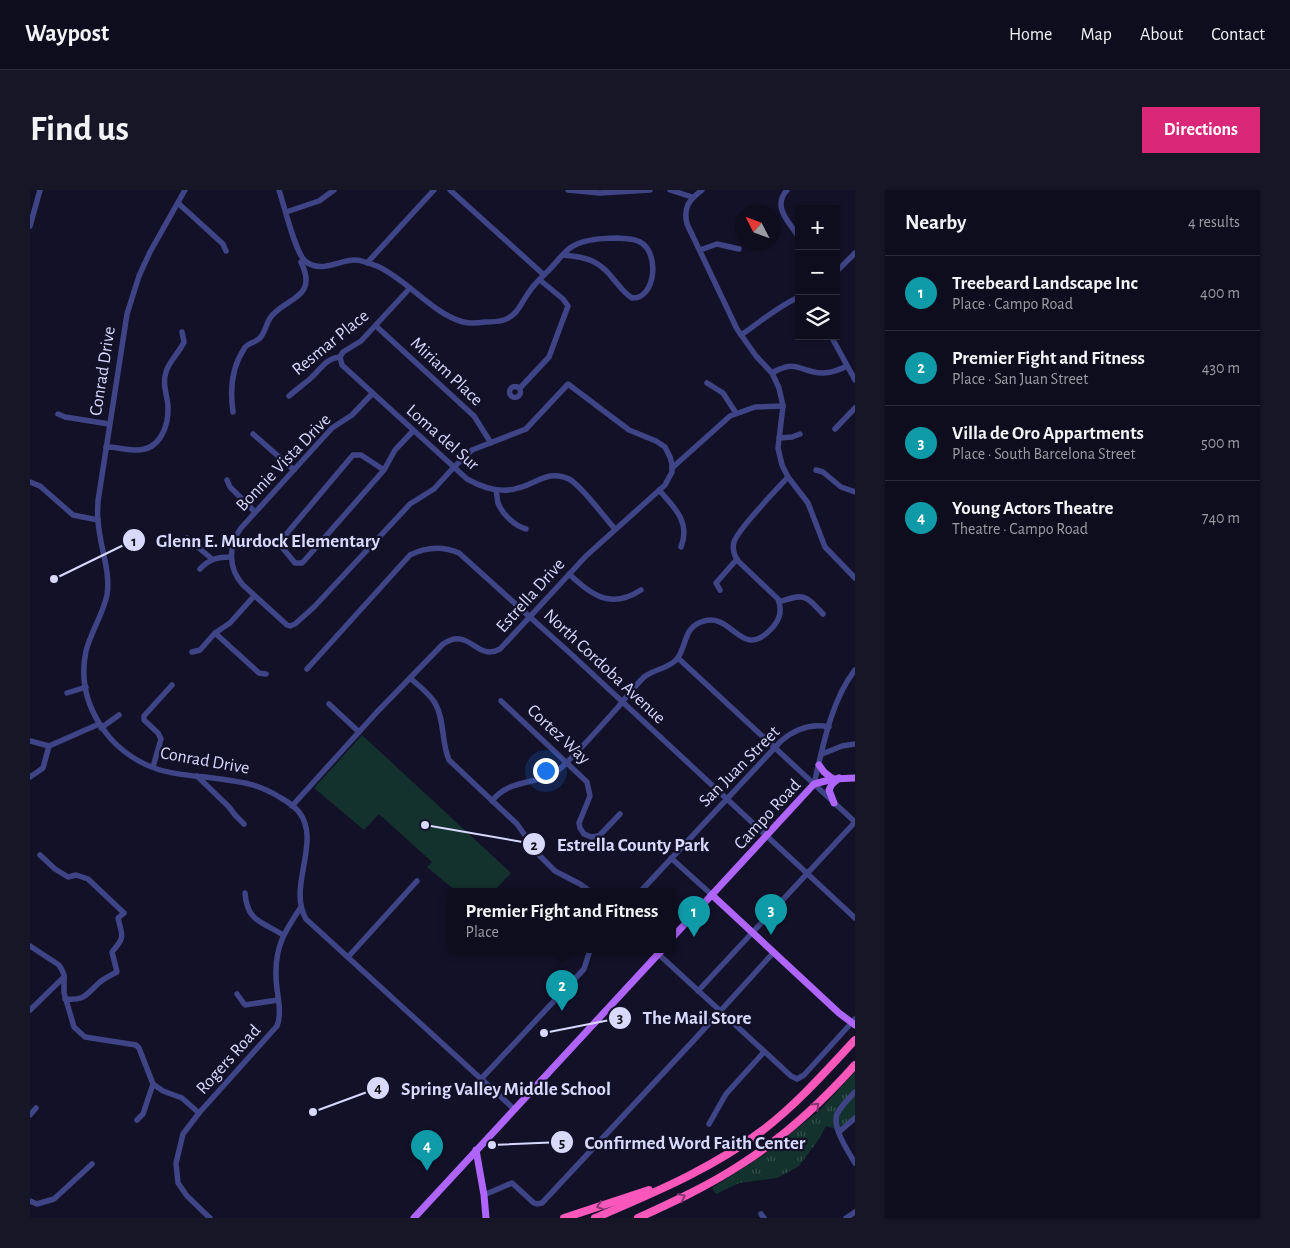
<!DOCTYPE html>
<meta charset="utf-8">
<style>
body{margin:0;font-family:"Alegreya Sans",sans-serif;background:#171627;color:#f1f3f6}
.controls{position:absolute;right:15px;top:15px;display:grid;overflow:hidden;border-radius:0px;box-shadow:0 1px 4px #0004}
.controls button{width:45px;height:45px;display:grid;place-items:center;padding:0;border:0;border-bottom:1px solid #2e2d3c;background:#0e0d1e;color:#f1f3f6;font:25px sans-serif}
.compass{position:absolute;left:705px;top:15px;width:45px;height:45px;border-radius:50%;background:#0e0d1e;box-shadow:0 1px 4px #0004;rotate:312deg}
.you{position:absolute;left:515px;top:580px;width:18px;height:18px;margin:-12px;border:4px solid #fff;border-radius:50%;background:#1a73e8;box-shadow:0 0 0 8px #1a73e833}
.badge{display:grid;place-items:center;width:32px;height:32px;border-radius:50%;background:#db2777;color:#fff;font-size:16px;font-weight:700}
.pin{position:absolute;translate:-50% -41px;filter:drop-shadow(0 1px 2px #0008)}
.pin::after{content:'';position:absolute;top:26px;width:18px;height:15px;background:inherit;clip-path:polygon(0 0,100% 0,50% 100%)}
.popup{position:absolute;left:418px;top:698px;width:228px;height:65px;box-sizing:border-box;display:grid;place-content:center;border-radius:0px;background:#0e0d1e;filter:drop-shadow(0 1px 4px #0005);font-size:16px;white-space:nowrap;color:#9b9ca4}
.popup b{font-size:19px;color:#f1f3f6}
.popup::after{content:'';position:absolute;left:50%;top:100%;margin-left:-10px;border:10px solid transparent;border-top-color:#0e0d1e}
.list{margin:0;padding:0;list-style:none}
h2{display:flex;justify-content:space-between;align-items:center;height:65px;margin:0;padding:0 20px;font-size:21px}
h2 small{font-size:16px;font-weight:400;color:#9b9ca4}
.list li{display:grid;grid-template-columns:32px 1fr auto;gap:15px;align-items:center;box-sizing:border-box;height:75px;padding:0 20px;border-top:1px solid #2e2d3c}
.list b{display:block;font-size:19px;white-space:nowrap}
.list p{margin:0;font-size:16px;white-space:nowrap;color:#9b9ca4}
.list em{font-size:16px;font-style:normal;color:#9b9ca4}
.icon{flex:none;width:28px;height:28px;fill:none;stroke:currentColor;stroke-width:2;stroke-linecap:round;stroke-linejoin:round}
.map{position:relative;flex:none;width:825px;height:1028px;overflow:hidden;border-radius:0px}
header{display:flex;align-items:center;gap:30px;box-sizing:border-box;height:70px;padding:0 25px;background:#0e0d1e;border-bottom:1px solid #2e2d3c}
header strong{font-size:24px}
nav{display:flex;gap:28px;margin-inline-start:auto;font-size:18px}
.intro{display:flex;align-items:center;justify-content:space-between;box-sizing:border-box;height:120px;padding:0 30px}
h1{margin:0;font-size:35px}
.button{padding:12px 22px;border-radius:0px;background:#db2777;color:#fff;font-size:18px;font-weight:700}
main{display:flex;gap:30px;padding:0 30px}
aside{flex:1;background:#0e0d1e;border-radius:0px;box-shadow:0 1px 4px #0004}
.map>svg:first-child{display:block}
.grass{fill:url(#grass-tufts)}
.park{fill:#14322d}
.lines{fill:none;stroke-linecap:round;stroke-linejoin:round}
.minor{stroke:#3e4485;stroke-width:5.5}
.major{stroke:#af64fa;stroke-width:7}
.highway{stroke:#f958ba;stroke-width:8}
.oneway{stroke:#863471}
.labels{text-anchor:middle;stroke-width:4.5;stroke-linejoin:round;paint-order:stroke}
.street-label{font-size:18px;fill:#d9d9fe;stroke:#121128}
.leader{fill:none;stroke:#d9d9fe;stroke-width:2}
.callout-dot{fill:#d9d9fe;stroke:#121128;stroke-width:2}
.mark-label{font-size:15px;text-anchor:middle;font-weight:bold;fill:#111}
.callout-label{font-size:19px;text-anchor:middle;font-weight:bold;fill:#d9d9fe;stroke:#121128;stroke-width:4.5;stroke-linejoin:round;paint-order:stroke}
</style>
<header>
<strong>Waypost</strong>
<nav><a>Home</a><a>Map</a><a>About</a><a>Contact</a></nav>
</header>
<div class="intro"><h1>Find us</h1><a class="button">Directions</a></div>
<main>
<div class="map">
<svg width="825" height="1028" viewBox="0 0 825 1028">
<defs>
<pattern id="grass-tufts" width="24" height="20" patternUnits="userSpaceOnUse" patternTransform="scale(1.25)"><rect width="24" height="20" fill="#14322d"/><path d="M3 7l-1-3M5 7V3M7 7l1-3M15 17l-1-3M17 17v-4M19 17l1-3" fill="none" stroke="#364f4c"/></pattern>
</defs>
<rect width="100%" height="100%" fill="#121128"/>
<path class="grass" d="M825,882V930L813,941L796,936L789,949L769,976L747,988L709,993L686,1004L682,998L735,964L789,921Z"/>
<path class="park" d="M332,545L481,683L463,702H427L397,677L402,672L349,624L334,640L284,598Z"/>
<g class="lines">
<g class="minor">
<path d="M155,0L120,62L109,86L97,124L68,311C68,317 67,324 68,330C69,355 81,380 77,405C73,424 61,442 56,461C45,513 79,563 127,579C145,585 166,586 183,588C211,592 227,593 251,608C258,612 264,616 269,622C292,651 257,697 276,729L484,919"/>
<path d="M249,0C254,15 265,62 275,71C291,84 308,70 325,70C332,70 341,74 347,76C378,90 400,122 433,132C440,134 448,133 455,132C462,132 468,132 474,130C488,125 491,113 499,102C504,94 512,87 519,80C526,73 532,64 540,58C552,49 573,48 588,48C595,49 603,48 610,52C630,62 626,109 602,108C595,104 590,97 585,91C570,71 558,67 533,65"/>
<path d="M420,0L514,85"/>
<path d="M538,0L570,3L620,0"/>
<path d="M640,0L662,7"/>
<path d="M672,0C659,10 653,17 657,34L707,139L726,166L742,183L749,198L753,216L748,258L752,275L758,287L778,313L795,357L825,388"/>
<path d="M757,0C741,18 761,33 769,48"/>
<path d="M148,13L193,54L196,61"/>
<path d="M256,22L289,11L304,0"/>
<path d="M0,36L10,0"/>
<path d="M670,60L687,54L709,59"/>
<path d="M337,73L404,0"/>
<path d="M806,82L825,63"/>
<path d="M346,136L444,226L461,253"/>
<path d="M711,145C732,131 745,118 769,107"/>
<path d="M801,146L825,190"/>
<path d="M310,167L312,175L437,289C453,298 470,304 488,298C506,294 519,279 539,289C552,296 574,327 585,339"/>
<path d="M742,183C768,168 770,183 793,183C802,183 809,180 817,176"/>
<path d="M677,193L693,203L706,223"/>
<circle cx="485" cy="202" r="5.5"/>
<path d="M490,198L519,167L538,116L533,109L510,90"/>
<path d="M259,206C266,200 274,194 281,188C290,180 296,168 310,167L313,162L331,151L380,98"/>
<path d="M203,222C200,201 202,177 214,159C217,153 225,153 230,148C235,143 236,134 240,128C255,107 289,109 271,72L274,70"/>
<path d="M28,224L35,227L79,234"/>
<path d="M805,239L825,218"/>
<path d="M223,244L264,280"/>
<path d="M749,248L762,247L770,244"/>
<path d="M76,257C86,257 96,260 107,260C130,260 139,236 138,216C137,204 132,194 136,182C139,171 149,163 154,152L152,142"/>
<path d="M642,278L700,226L725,217L753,216"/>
<path d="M354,280L331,265H323L253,348L251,356L265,373H272L274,371L354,280L365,260L383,241"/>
<path d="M786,280L793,282L811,297L825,302"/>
<path d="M197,290L200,297L225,322"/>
<path d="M0,292L10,296L43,325L68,330"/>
<path d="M466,300C467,304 467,309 468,313C472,324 485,336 496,339"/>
<path d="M629,300C644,317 661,332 651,357"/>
<path d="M157,348L182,369"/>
<path d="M170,379C179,369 188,367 201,367"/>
<path d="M539,384C562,405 580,420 611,400"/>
<path d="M690,400L686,393L707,369"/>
<path d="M749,412C775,403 775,405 793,424"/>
<path d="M185,443L229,483L236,484"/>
<path d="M162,462L170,460L185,443L200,433L224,406"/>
<path d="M648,468L825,632"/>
<path d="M277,479L380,365C396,357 413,356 429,363L541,464L825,728"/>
<path d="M380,488C388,495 399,503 405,513C415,530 411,552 419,570L487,634L508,664L525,681L550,694L561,702"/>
<path d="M37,503L56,497"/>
<path d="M471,511L557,592L560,606L549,633L550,638L554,644L561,647L569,646L590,624"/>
<path d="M299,514L329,542"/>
<path d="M71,538L89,525"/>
<path d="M0,551L19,556"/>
<path d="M19,556L69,534"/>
<path d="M792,564L812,556L825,554"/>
<path d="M123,577L131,549L128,543L114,530V526L142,495"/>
<path d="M167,586L199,617L205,625L214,634"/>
<path d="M0,587L13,578L19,556"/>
<path d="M784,594C793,556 801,511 825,480"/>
<path d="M462,611C482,586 511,597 532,577C552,558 571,536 589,516C597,506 605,496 614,487C624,479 638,479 647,469C657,456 653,439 671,432C703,419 710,474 743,437C750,429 752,419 748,409L708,371C704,365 702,359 704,352C708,339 747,299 758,287"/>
<path d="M262,616L347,522L413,454C440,436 446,472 470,459L556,366L635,295L642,282V274L640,267L635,257L626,251L599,240L538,194L496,239L442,260L424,277L404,299L380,314L284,417L265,434L260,436L257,435L213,395C198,378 198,356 211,338L302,238L322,225L342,204"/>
<path d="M10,665L25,679L38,687L46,685L58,689L94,723L88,728C92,746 96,746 82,762L87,782C81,785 75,788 70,792C56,804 56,811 35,809"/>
<path d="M641,668L682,705"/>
<path d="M610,702L751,551C764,540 781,533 799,537"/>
<path d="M215,703C217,732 232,731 253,745"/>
<path d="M0,756L29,775L32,780L34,785V803L44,837L55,847L106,855L109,858L123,894L133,901L152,908L169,923"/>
<path d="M624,760L761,886L767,889L774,885L825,829"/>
<path d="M318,767L387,691"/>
<path d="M668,801L825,632"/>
<path d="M207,804L215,815L248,810"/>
<path d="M0,820L34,787"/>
<path d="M451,889L554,779L560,760"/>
<path d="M825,902C819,908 811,916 807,924C802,938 818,961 825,973"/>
<path d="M0,925L6,918"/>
<path d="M107,930L113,924L123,894"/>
<path d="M679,934L696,904L734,862"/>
<path d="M809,942L825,928"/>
<path d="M454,1005L482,993L504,1013L507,1014L512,1013L664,850L744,762"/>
<path d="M0,1011L7,1014L24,1009L62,974"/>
<path d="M731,1024L734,1028"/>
<path d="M180,1028L157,1006L148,993L146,973L153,944L169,923L247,836C253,820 246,803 246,786C245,756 255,741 271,717"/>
<path d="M816,1028L825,1022"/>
</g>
<g class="major">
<path d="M789,575L794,582L803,589"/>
<path d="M804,613L799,600L802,594L809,588"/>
<path d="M682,705L809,823L825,835"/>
<path d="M642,748L784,594L803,589L825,588"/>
<path d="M446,960L454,1005L456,1028"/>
<path d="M384,1028L632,760"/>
</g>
<g class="highway">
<path d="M534,1028L619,1000"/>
<path d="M565,1028C623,1003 682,979 733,940C767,914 796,881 825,850"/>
<path d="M608,1028C643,1012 678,996 710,975C753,948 791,913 825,875"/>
</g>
</g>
<defs><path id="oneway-chevron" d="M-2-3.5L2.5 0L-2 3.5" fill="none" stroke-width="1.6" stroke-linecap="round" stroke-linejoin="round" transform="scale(1.25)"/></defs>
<g class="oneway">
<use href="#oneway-chevron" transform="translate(786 916) rotate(-44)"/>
<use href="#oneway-chevron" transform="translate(652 1007) rotate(-26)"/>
<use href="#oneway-chevron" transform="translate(570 1016) rotate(162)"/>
</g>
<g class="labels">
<g class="street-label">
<text transform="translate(300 152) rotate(-39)" y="6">Resmar Place</text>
<text transform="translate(72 181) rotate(-81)" y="6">Conrad Drive</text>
<text transform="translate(417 181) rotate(43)" y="6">Miriam Place</text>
<text transform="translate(413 247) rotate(41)" y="6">Loma del Sur</text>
<text transform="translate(253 272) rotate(-46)" y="6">Bonnie Vista Drive</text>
<text transform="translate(500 405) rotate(-48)" y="6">Estrella Drive</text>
<text transform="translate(575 476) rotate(43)" y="6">North Cordoba Avenue</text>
<text transform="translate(529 544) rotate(43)" y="6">Cortez Way</text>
<text transform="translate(175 570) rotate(10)" y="6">Conrad Drive</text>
<text transform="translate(709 576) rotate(-45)" y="6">San Juan Street</text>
<text transform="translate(737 624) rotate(-47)" y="6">Campo Road</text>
<text transform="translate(198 869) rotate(-48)" y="6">Rogers Road</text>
</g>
</g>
<path class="leader" d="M24 389L104 350M395 635L504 654M514 843L590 828M283 922L348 898M462 955L532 952"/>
<g class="callout-dot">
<circle cx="24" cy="389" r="5"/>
<circle cx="395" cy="635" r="5"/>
<circle cx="514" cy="843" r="5"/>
<circle cx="283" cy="922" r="5"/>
<circle cx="462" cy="955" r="5"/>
<circle cx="104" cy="350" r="12"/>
<circle cx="504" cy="654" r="12"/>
<circle cx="590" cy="828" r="12"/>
<circle cx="348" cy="898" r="12"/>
<circle cx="532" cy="952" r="12"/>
</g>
<g class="mark-label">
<text x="104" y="356">1</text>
<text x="504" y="660">2</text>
<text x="590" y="833">3</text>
<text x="348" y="903">4</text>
<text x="532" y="958">5</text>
</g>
<g class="callout-label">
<text x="238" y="357">Glenn E. Murdock Elementary</text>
<text x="603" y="661">Estrella County Park</text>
<text x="667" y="834">The Mail Store</text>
<text x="476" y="905">Spring Valley Middle School</text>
<text x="665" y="959">Confirmed Word Faith Center</text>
</g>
</svg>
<div class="controls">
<button>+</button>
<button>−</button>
<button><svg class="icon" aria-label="layers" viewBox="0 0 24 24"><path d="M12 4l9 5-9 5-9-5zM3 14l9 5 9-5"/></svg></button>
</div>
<svg class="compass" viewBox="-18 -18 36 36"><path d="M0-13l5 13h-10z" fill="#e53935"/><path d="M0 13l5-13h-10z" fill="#9b9ca4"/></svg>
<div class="you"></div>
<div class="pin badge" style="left:664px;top:747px;background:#0f9aa8">1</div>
<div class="pin badge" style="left:532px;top:821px;background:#0f9aa8">2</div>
<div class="popup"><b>Premier Fight and Fitness</b>Place</div>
<div class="pin badge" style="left:741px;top:745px;background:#0f9aa8">3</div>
<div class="pin badge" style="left:397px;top:981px;background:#0f9aa8">4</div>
</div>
<aside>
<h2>Nearby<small>4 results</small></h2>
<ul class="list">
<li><span class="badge" style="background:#0f9aa8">1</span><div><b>Treebeard Landscape Inc</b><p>Place · Campo Road</p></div><em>400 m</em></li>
<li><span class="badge" style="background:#0f9aa8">2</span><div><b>Premier Fight and Fitness</b><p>Place · San Juan Street</p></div><em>430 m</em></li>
<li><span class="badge" style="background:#0f9aa8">3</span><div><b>Villa de Oro Appartments</b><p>Place · South Barcelona Street</p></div><em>500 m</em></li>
<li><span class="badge" style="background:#0f9aa8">4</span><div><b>Young Actors Theatre</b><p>Theatre · Campo Road</p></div><em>740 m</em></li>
</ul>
</aside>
</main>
